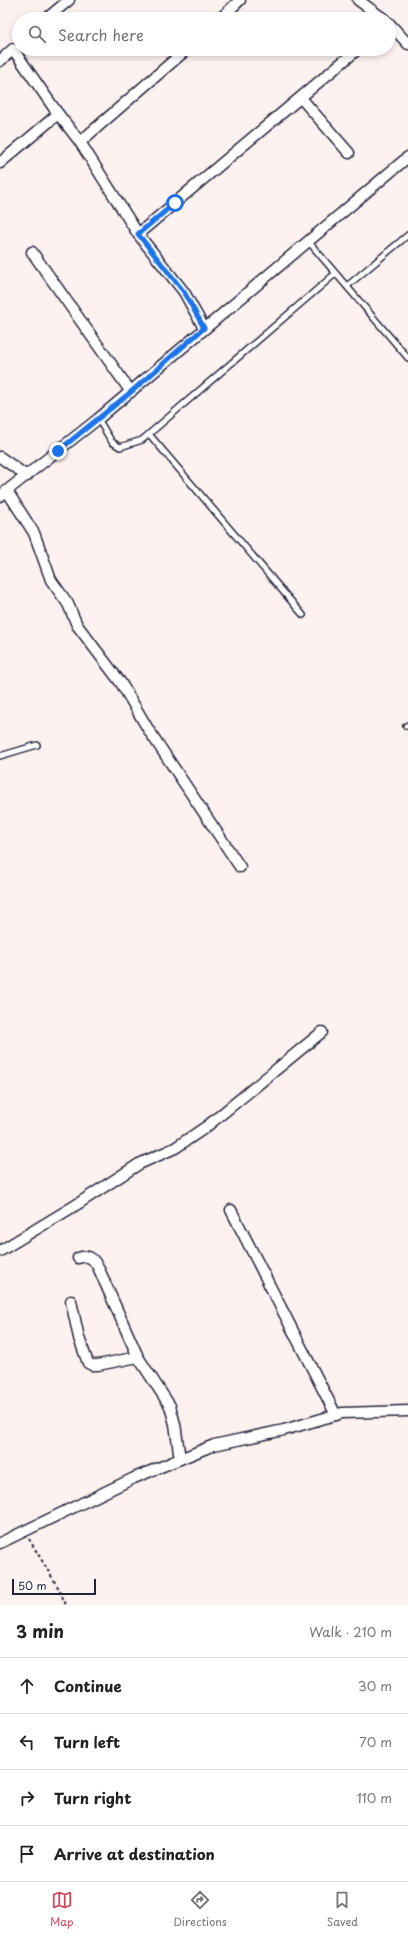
<!DOCTYPE html>
<meta charset="utf-8">
<style>
body{margin:0;font-family:"Playpen Sans",sans-serif;background:#f2f2f2;color:#222}
.scale{position:absolute;left:12px;bottom:10px;width:84px;box-sizing:border-box;padding-left:4px;border:2px solid #22223b;border-top:0;font-size:11px;line-height:14px;white-space:nowrap;color:#22223b;-webkit-text-stroke:3px #fff;paint-order:stroke}
.stop{position:absolute;width:12px;height:12px;margin:-9px;border:3px solid #1a73e8;border-radius:50%;background:#fff}
.stop.end{background:#1a73e8;border-color:#fff;box-shadow:0 1px 4px #0008}
.list{margin:0;padding:0;list-style:none}
h2{display:flex;justify-content:space-between;align-items:center;height:52px;margin:0;padding:0 16px;font-size:17px}
h2 small{font-size:13px;font-weight:400;color:#767676}
.list li{display:grid;grid-template-columns:26px 1fr auto;gap:12px;align-items:center;box-sizing:border-box;height:56px;padding:0 16px;border-top:1px solid #e0e0e0}
.list b{display:block;font-size:15px;white-space:nowrap}
.list em{font-size:13px;font-style:normal;color:#767676}
.icon{flex:none;width:22px;height:22px;fill:none;stroke:currentColor;stroke-width:2;stroke-linecap:round;stroke-linejoin:round}
.map{position:relative;flex:none;width:408px;height:1605px;overflow:hidden}
.search{position:absolute;background:#fff;box-shadow:0 2px 6px #0003;left:12px;right:12px;top:12px;height:44px;display:flex;align-items:center;gap:10px;box-sizing:border-box;padding:0 14px;border-radius:22px;color:#767676;font-size:15px}
.sheet{height:276px;background:#fff}
nav{display:flex;justify-content:space-around;align-items:center;box-sizing:border-box;height:56px;border-top:1px solid #e0e0e0;background:#fff;font-size:11px;color:#767676}
nav a{display:grid;justify-items:center;gap:2px}
nav .on{color:#d1495b}
.map>svg:first-child{display:block}
.lines{fill:none;stroke-linecap:round;stroke-linejoin:round}
.service-casing{stroke:#22223b;stroke-width:8}
.minor-casing{stroke:#22223b;stroke-width:13}
.path{stroke:#22223b;stroke-width:2;stroke-dasharray:3 3;stroke-linecap:butt}
.service{stroke:#fff;stroke-width:5}
.minor{stroke:#fff;stroke-width:10}
.route{stroke:#1a73e8;stroke-width:5}
</style>
<div class="map">
<svg width="408" height="1605" viewBox="0 0 408 1605">
<rect width="100%" height="100%" fill="#fdf2ef"/>
<filter id="ink" filterUnits="userSpaceOnUse"><feTurbulence type="fractalNoise" baseFrequency=".025" numOctaves="2"/><feDisplacementMap in="SourceGraphic" scale="8" xChannelSelector="R" yChannelSelector="G"/><feConvolveMatrix kernelMatrix="1 2 1 2 8 2 1 2 1" color-interpolation-filters="sRGB"/></filter>
<g filter="url(#ink)">
<g class="lines">
<g class="service-casing">
<g id="service">
<path d="M308,241L408,358"/>
<path d="M347,286L408,235"/>
<path d="M98,419L112,442L120,447L142,440L335,274"/>
<path d="M149,434L303,615"/>
<path d="M406,726L408,725"/>
<path d="M0,756L37,745"/>
</g>
</g>
<g class="minor-casing">
<g id="minor">
<path d="M358,0L384,19"/>
<path d="M46,19L69,0"/>
<path d="M220,19L240,0"/>
<path d="M389,23L408,44"/>
<path d="M0,61L13,49L56,111L80,142L138,234L184,292L204,328"/>
<path d="M301,98L349,153"/>
<path d="M80,142L187,49"/>
<path d="M0,163L58,114"/>
<path d="M138,234L358,49"/>
<path d="M32,252L131,392"/>
<path d="M0,457L27,476"/>
<path d="M7,491L34,533L51,580L68,604L77,625L121,683L148,729L240,867"/>
<path d="M0,496L98,419L408,157"/>
<path d="M231,1210L336,1415"/>
<path d="M0,1251L76,1205L139,1164L175,1148L206,1127L322,1032"/>
<path d="M78,1258C89,1255 92,1257 98,1267L138,1357"/>
<path d="M71,1301L79,1338L88,1363L92,1365H98L138,1357L170,1406L175,1424L180,1459"/>
<path d="M0,1543L134,1478L214,1445L284,1430L342,1413L408,1411"/>
</g>
</g>
<path class="path" d="M29,1539L59,1589L66,1605"/>
<use href="#service" class="service"/>
<use href="#minor" class="minor"/>
</g>
</g>
<g class="lines" filter="url(#ink)">
<path class="route" d="M58,451L131,392L204,328L184,292L138,234L175,203"/>
</g>
</svg>
<div class="scale">50 m</div>
<div class="stop" style="left:175px;top:203px"></div>
<div class="stop end" style="left:58px;top:451px"></div>
<div class="search"><svg class="icon" aria-label="search" viewBox="0 0 24 24"><circle cx="10" cy="10" r="6"/><path d="M15 15l6 6"/></svg>Search here</div>
</div>
<section class="sheet">
<h2>3 min<small>Walk · 210 m</small></h2>
<ul class="list">
<li><svg class="icon" aria-label="ahead" viewBox="0 0 24 24"><path d="M12 20V5M6 11l6-6 6 6"/></svg><div><b>Continue</b></div><em>30 m</em></li>
<li><svg class="icon" aria-label="left" viewBox="0 0 24 24"><path d="M17 20v-9H6M10 6l-5 5 5 5"/></svg><div><b>Turn left</b></div><em>70 m</em></li>
<li><svg class="icon" aria-label="right" viewBox="0 0 24 24"><path d="M7 20v-9h11M14 6l5 5-5 5"/></svg><div><b>Turn right</b></div><em>110 m</em></li>
<li><svg class="icon" aria-label="arrive" viewBox="0 0 24 24"><path d="M6 21V4h12l-3 4 3 4H6"/></svg><div><b>Arrive at destination</b></div></li>
</ul>
</section>
<nav>
<a class="on"><svg class="icon" aria-label="map" viewBox="0 0 24 24"><path d="M3 6l6-2 6 2 6-2v14l-6 2-6-2-6 2zM9 4v14M15 6v14"/></svg>Map</a>
<a><svg class="icon" aria-label="directions" viewBox="0 0 24 24"><path d="M12 3l9 9-9 9-9-9zM9 14v-3h6M13 9l2 2-2 2"/></svg>Directions</a>
<a><svg class="icon" aria-label="saved" viewBox="0 0 24 24"><path d="M7 4h10v16l-5-4-5 4z"/></svg>Saved</a>
</nav>
